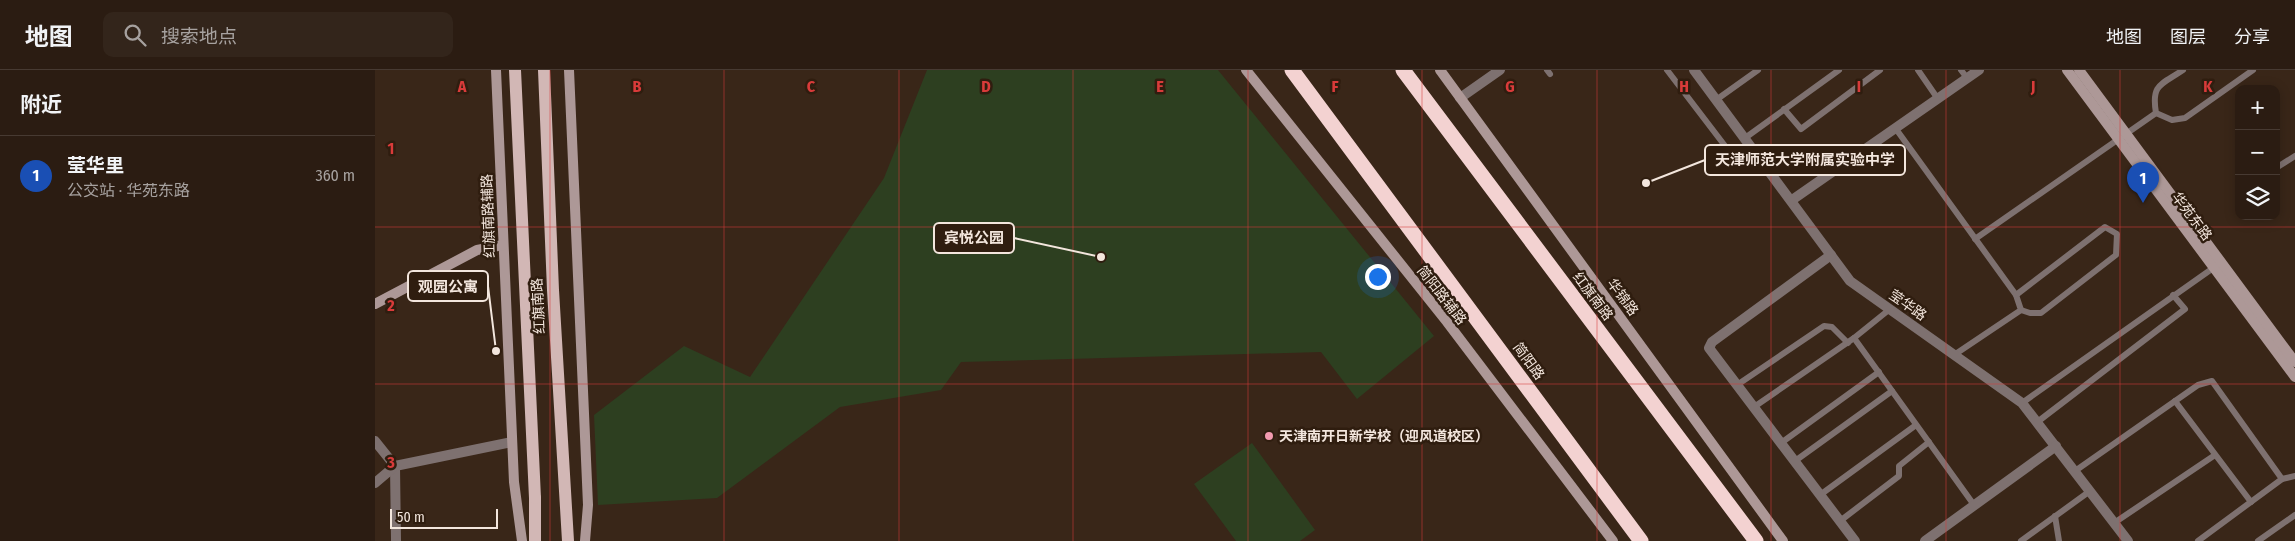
<!DOCTYPE html>
<html lang="zh">
<meta charset="utf-8">
<style>
body{margin:0;font-family:"Fira Sans Condensed","Noto Sans SC",sans-serif;background:#33251b;color:#f1f3f6}
.controls{position:absolute;right:15px;top:15px;display:grid;overflow:hidden;border-radius:10px;box-shadow:0 2px 12px #0003}
.controls button{width:45px;height:45px;display:grid;place-items:center;padding:0;border:0;border-bottom:1px solid #473a32;background:#2b1c12;color:#f1f3f6;font:25px sans-serif}
.scale{position:absolute;left:15px;bottom:12px;width:108px;box-sizing:border-box;padding-left:5px;border:2px solid #f3e6dd;border-top:0;font-size:14px;line-height:18px;white-space:nowrap;color:#f3e6dd;-webkit-text-stroke:4px #2f1d0f;paint-order:stroke}
.you{position:absolute;left:1002px;top:206px;width:18px;height:18px;margin:-12px;border:4px solid #fff;border-radius:50%;background:#1a73e8;box-shadow:0 0 0 8px #1a73e833}
.badge{display:grid;place-items:center;width:32px;height:32px;border-radius:50%;background:#f29aaf;color:#fff;font-size:16px;font-weight:700}
.pin{position:absolute;translate:-50% -41px;filter:drop-shadow(0 1px 2px #0008)}
.pin::after{content:'';position:absolute;top:26px;width:18px;height:15px;background:inherit;clip-path:polygon(0 0,100% 0,50% 100%)}
.list{margin:0;padding:0;list-style:none}
h2{display:flex;justify-content:space-between;align-items:center;height:65px;margin:0;padding:0 20px;font-size:21px}
h2 small{font-size:16px;font-weight:400;color:#a6a19f}
.list li{display:grid;grid-template-columns:32px 1fr auto;gap:15px;align-items:center;box-sizing:border-box;height:80px;padding:0 20px;border-top:1px solid #473a32}
.list b{display:block;font-size:19px;white-space:nowrap}
.list p{margin:0;font-size:16px;white-space:nowrap;color:#a6a19f}
.list em{font-size:16px;font-style:normal;color:#a6a19f}
.icon{flex:none;width:28px;height:28px;fill:none;stroke:currentColor;stroke-width:2;stroke-linecap:round;stroke-linejoin:round}
.map{position:relative;flex:none;width:1920px;height:471px;overflow:hidden}
header{display:flex;align-items:center;gap:30px;box-sizing:border-box;height:70px;padding:0 25px;background:#2b1c12;border-bottom:1px solid #473a32}
header strong{font-size:24px}
nav{display:flex;gap:28px;margin-inline-start:auto;font-size:18px}
.search{width:350px;height:45px;background:#33251b;display:flex;align-items:center;gap:12px;box-sizing:border-box;padding:0 18px;border-radius:10px;color:#a6a19f;font-size:19px}
main{display:flex}
aside{flex:1;background:#2b1c12}
.map>svg:first-child{display:block}
.green{fill:#2d3f20}
.lines{fill:none;stroke-linecap:round;stroke-linejoin:round}
.lane{stroke:#7e7170;stroke-width:6}
.street{stroke:#7e7170;stroke-width:10}
.secondary{stroke:#ad9897;stroke-width:10}
.primary{stroke:#d2b7b5;stroke-width:12}
.highway{stroke:#f3d2d1;stroke-width:15}
.primary-bridge{stroke:#d2b7b5;stroke-width:12}
.grid{fill:none;stroke:#d93b3a;stroke-width:1;stroke-opacity:0.55}
.poi-dot{fill:#f29aaf;stroke:#2f1d0f;stroke-width:2}
.labels{text-anchor:middle;stroke-width:5;stroke-linejoin:round;paint-order:stroke}
.street-label{font-size:14px;fill:#f3e6dd;stroke:#2f1d0f}
.poi-label{font-size:14px;font-weight:bold;fill:#f3e6dd;stroke:#2f1d0f;text-anchor:start}
.grid-label{font-size:16px;text-anchor:middle;font-weight:bold;fill:#d93b3a;stroke:#2f1d0f;stroke-width:5;stroke-linejoin:round;paint-order:stroke}
.leader{fill:none;stroke:#f3e6dd;stroke-width:2}
.callout-dot{fill:#f3e6dd;stroke:#2f1d0f;stroke-width:2}
.callout{fill:#2f1d0f;stroke:#f3e6dd;stroke-width:2}
.callout-label{font-size:15px;text-anchor:middle;font-weight:bold;fill:#f3e6dd}
</style>
<header>
<strong>地图</strong>
<div class="search"><svg class="icon" aria-label="search" viewBox="0 0 24 24"><circle cx="10" cy="10" r="6"/><path d="M15 15l6 6"/></svg>搜索地点</div>
<nav><a>地图</a><a>图层</a><a>分享</a></nav>
</header>
<main>
<aside>
<h2>附近<small></small></h2>
<ul class="list">
<li><span class="badge" style="background:#1a4fb4">1</span><div><b>莹华里</b><p>公交站 · 华苑东路</p></div><em>360 m</em></li>
</ul>
</aside>
<div class="map">
<svg width="1920" height="471" viewBox="0 0 1920 471">
<rect width="100%" height="100%" fill="#392618"/>
<g class="green">
<path d="M552,0H843L1059,266L982,329L946,282L586,292L566,320L465,337L342,428L223,435L219,345L309,276L375,307L509,108Z"/>
<path d="M877,373L940,460L925,471H861L819,414Z"/>
</g>
<g class="lines">
<g class="lane">
<path d="M1172,0L1175,4"/>
<path d="M1292,0L1360,89"/>
<path d="M1543,0L1563,29"/>
<path d="M1586,0L1592,8"/>
<path d="M1808,0C1786,15 1776,14 1781,43L1797,50L1810,48L1878,0"/>
<path d="M1341,30L1383,0"/>
<path d="M1409,39L1426,59L1505,0"/>
<path d="M1521,59L1641,225L1646,240L1579,285"/>
<path d="M1370,68L1464,0"/>
<path d="M1901,98L1920,86"/>
<path d="M1863,121H1864"/>
<path d="M1600,169L1781,43"/>
<path d="M1641,225L1730,157L1742,164L1741,185L1666,243H1655L1646,240"/>
<path d="M1479,268L1599,435"/>
<path d="M1362,315L1449,256L1457,257L1473,273"/>
<path d="M1800,331L1876,432"/>
<path d="M1647,333L1841,196"/>
<path d="M1379,337L1479,268L1515,239"/>
<path d="M1661,353L1810,239L1798,225"/>
<path d="M1406,373L1504,302"/>
<path d="M1420,391L1517,321"/>
<path d="M1700,401L1823,315L1837,311L1907,409"/>
<path d="M1445,425L1541,355"/>
<path d="M1680,446L1684,471"/>
<path d="M1465,451L1524,406V396L1554,372"/>
<path d="M1739,453L1840,385"/>
<path d="M1646,471L1715,421"/>
<path d="M1823,471L1907,409L1920,406"/>
<path d="M1883,471L1920,445"/>
</g>
<g class="street">
<path d="M1319,0L1475,211L1647,333L1753,471"/>
<path d="M1085,28L1125,0"/>
<path d="M1417,130L1604,0"/>
<path d="M1456,185L1337,272L1334,278L1480,471"/>
<path d="M0,371L20,396L21,471"/>
<path d="M0,413L20,396L137,372"/>
<path d="M1550,471L1681,376"/>
</g>
<g class="secondary">
<path d="M121,0L139,412L147,471"/>
<path d="M194,0L213,435L210,471"/>
<path d="M871,0L1072,252L1238,471"/>
<path d="M1065,0L1408,471"/>
<path d="M1692,0L1920,307"/>
<path d="M1704,0L1920,292"/>
<path d="M0,234L102,180L128,175"/>
</g>
<g class="primary">
<path d="M169,0L178,220L193,471"/>
<path d="M160,428V471"/>
</g>
<g class="highway">
<path d="M917,0L1266,471"/>
<path d="M1028,0L1381,471"/>
</g>
<path class="primary-bridge" d="M140,0L160,428"/>
</g>
<path class="grid" d="M175,0V471M349,0V471M524,0V471M698,0V471M873,0V471M1047,0V471M1222,0V471M1396,0V471M1571,0V471M1745,0V471M0,157H1920M0,314H1920"/>
<circle class="poi-dot" cx="894" cy="366" r="5"/>
<g class="labels">
<g class="street-label">
<text transform="translate(113 146) rotate(-92)" y="5">红旗南路辅路</text>
<text transform="translate(1817 146) rotate(53)" y="5">华苑东路</text>
<text transform="translate(1067 225) rotate(52)" y="5">简阳路辅路</text>
<text transform="translate(1218 226) rotate(53)" y="5">红旗南路</text>
<text transform="translate(1248 227) rotate(54)" y="5">华锦路</text>
<text transform="translate(1533 235) rotate(35)" y="5">莹华路</text>
<text transform="translate(163 236) rotate(-93)" y="5">红旗南路</text>
<text transform="translate(1154 291) rotate(54)" y="5">简阳路</text>
</g>
<g class="poi-label">
<text x="904" y="371">天津南开日新学校（迎风道校区）</text>
</g>
</g>
<g class="grid-label">
<text x="87" y="22">A</text>
<text x="262" y="22">B</text>
<text x="436" y="22">C</text>
<text x="611" y="22">D</text>
<text x="785" y="22">E</text>
<text x="960" y="22">F</text>
<text x="1135" y="22">G</text>
<text x="1309" y="22">H</text>
<text x="1484" y="22">I</text>
<text x="1658" y="22">J</text>
<text x="1833" y="22">K</text>
<text x="16" y="84">1</text>
<text x="16" y="241">2</text>
<text x="16" y="398">3</text>
</g>
<path class="leader" d="M1271 113L1330 90M726 187L639 168M121 281L113 216"/>
<g class="callout-dot">
<circle cx="1271" cy="113" r="5"/>
<circle cx="726" cy="187" r="5"/>
<circle cx="121" cy="281" r="5"/>
</g>
<g class="callout">
<rect x="1330" y="75" width="200" height="30" rx="5"/>
<rect x="559" y="153" width="80" height="30" rx="5"/>
<rect x="33" y="201" width="80" height="30" rx="5"/>
</g>
<g class="callout-label">
<text x="1430" y="95">天津师范大学附属实验中学</text>
<text x="599" y="173">宾悦公园</text>
<text x="73" y="222">观园公寓</text>
</g>
</svg>
<div class="controls">
<button>+</button>
<button>−</button>
<button><svg class="icon" aria-label="layers" viewBox="0 0 24 24"><path d="M12 4l9 5-9 5-9-5zM3 14l9 5 9-5"/></svg></button>
</div>
<div class="scale">50 m</div>
<div class="you"></div>
<div class="pin badge" style="left:1768px;top:133px;background:#1a4fb4">1</div>
</div>
</main>
